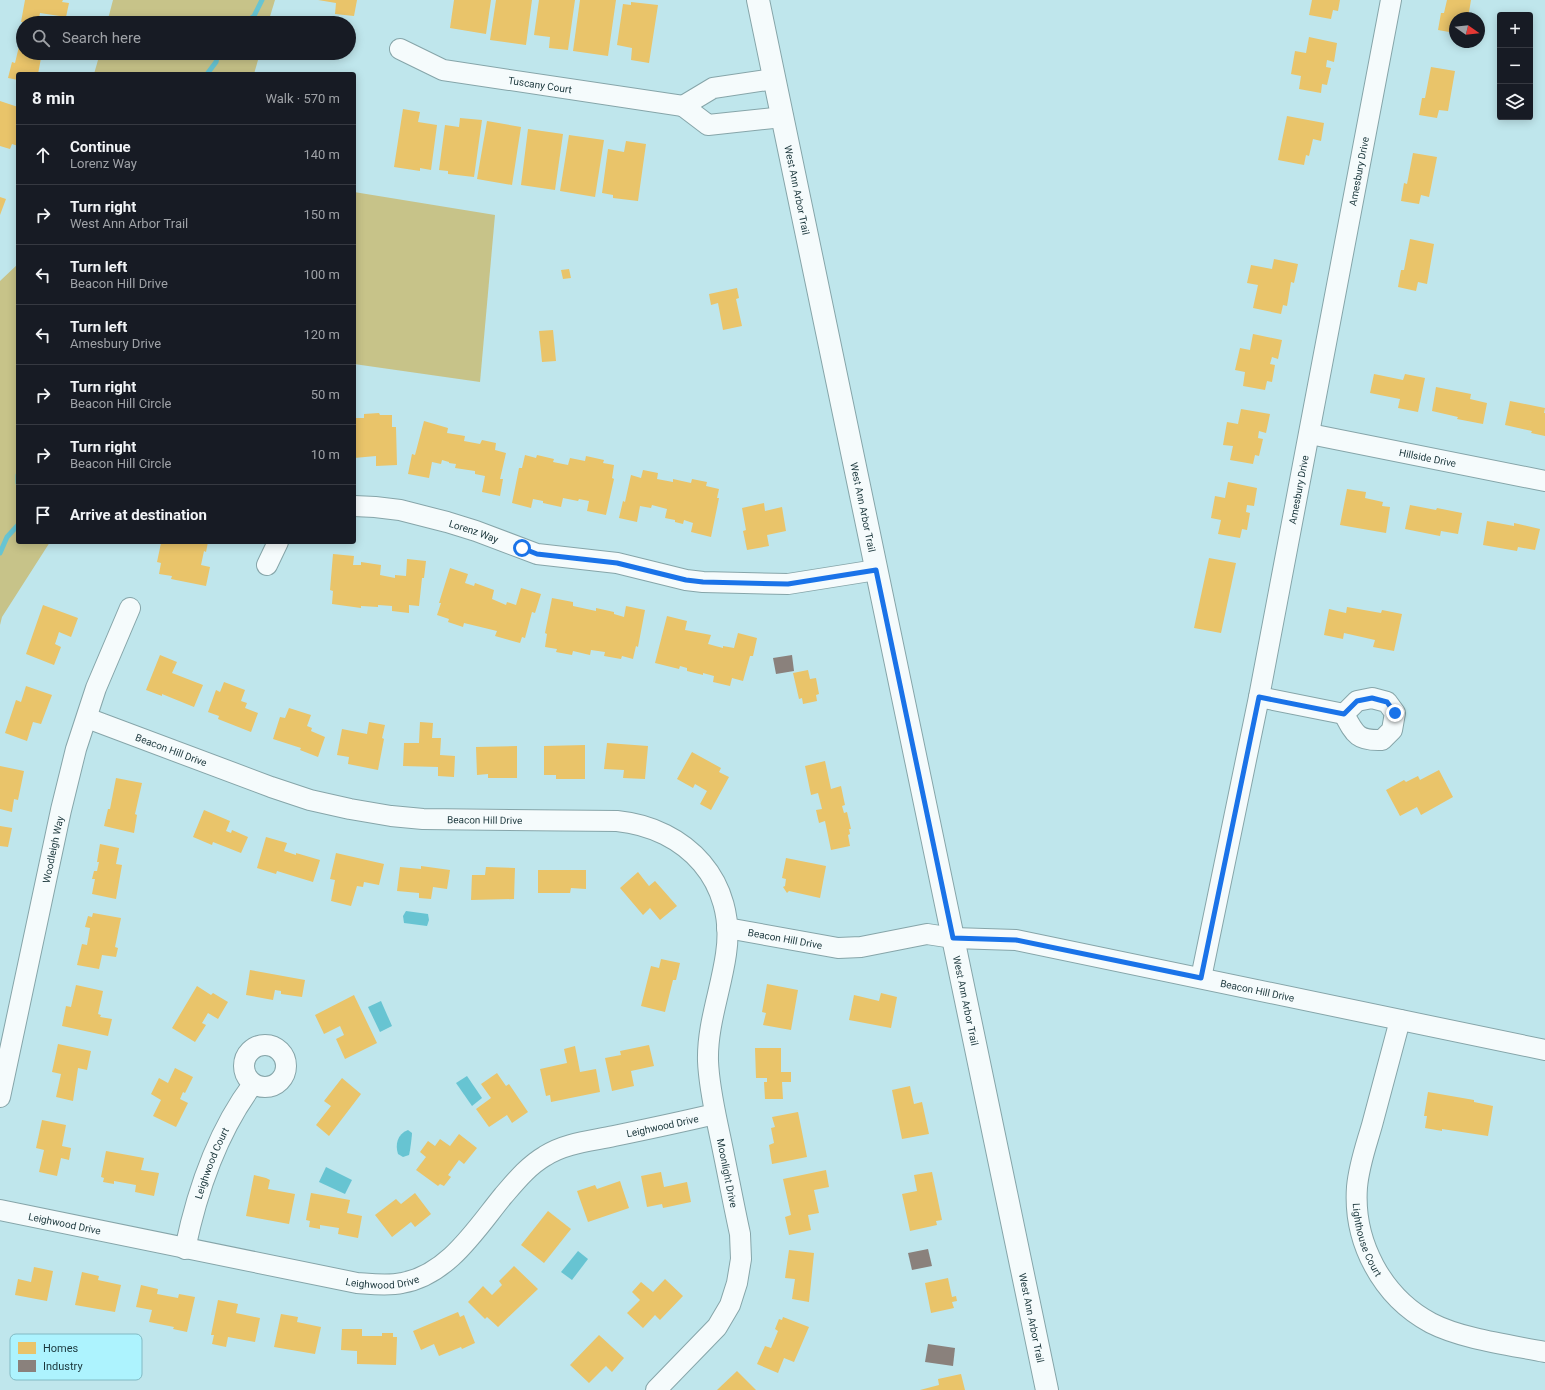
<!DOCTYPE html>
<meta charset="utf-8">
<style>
body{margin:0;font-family:Roboto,sans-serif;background:#242831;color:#f1f3f6}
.controls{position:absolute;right:12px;top:12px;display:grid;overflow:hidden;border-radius:4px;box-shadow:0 2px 10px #0003}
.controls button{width:36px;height:36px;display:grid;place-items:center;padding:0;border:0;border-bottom:1px solid #363941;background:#171b24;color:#f1f3f6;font:20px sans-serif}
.compass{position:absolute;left:1449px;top:12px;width:36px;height:36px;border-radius:50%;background:#171b24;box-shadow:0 2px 10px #0003;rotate:104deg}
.stop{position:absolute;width:12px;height:12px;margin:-9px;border:3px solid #1a73e8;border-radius:50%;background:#fff}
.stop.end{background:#1a73e8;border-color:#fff;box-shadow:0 1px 4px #0008}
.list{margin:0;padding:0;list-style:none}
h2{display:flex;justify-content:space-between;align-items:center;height:52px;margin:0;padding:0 16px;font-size:17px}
h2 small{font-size:13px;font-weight:400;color:#9ea1a6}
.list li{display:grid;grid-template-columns:26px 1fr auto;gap:12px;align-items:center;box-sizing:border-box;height:60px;padding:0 16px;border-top:1px solid #363941}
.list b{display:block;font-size:15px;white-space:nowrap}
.list p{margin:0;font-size:13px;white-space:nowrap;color:#9ea1a6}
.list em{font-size:13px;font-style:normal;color:#9ea1a6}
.icon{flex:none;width:22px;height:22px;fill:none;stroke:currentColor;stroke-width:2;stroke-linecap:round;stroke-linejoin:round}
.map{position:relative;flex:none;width:1545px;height:1390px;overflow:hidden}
.search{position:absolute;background:#171b24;box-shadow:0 2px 10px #0003;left:16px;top:16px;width:340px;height:44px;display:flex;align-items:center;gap:10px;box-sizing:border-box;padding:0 14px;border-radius:22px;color:#9ea1a6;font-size:15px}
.panel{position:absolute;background:#171b24;box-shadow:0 2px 10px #0003;left:16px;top:72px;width:340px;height:472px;border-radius:4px}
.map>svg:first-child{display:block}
.forest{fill:#c7c389}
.water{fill:#67c4d2}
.homes{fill:#e9c46a}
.industry{fill:#8a817c}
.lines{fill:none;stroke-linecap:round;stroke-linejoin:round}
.stream{stroke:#67c4d2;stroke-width:5}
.street-casing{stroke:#86a5a9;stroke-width:22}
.secondary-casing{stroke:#86a5a9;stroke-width:24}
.street{stroke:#f5fbfc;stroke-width:20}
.secondary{stroke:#f5fbfc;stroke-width:22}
.route{stroke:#1a73e8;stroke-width:5}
.labels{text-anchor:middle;stroke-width:4;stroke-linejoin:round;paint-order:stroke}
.street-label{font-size:10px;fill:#1a363b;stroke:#adf3fe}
.key{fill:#adf3fe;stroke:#81bac4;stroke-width:1}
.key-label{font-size:11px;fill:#1a363b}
</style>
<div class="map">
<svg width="1545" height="1390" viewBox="0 0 1545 1390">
<rect width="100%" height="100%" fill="#bfe6ec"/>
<g class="forest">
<path d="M113,0H275L268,23H107Z"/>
<path d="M100,53H260L254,74H94Z"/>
<path d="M354,192L495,215L480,382L354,364Z"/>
<path d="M18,264V542H50L2,617L0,625V281Z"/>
</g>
<g class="water">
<path d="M406,911L428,914L429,920L427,926L404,923L403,916Z"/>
<path d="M381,1001L392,1026L380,1032L368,1007Z"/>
<path d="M467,1076L482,1098L472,1106L456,1083Z"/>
<path d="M408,1130L412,1133C412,1136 410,1152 409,1155L403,1157L398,1154C395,1145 397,1134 408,1130Z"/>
<path d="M326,1167L352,1180L345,1194L319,1182Z"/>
<path d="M578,1251L588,1259L572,1280L561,1272Z"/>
</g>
<g class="homes">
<path d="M25,0H63L62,2L69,3L66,17L40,13L38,23L21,22Z"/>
<path d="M318,0H357L354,16L335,14L336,3Z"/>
<path d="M454,0H491L486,34L450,28Z"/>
<path d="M496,0H532L526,45L490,40Z"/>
<path d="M539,0H575L568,50L549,48L550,37L534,35Z"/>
<path d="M580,0H616L608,56L573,51Z"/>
<path d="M1312,0H1340L1338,11L1333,10L1331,19L1309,15Z"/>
<path d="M1447,0H1471L1468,18H1455V33L1438,30L1441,13H1444Z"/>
<path d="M631,2L658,5L649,63L631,60L632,48L617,45L623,4L631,5Z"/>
<path d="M1309,37L1337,43L1334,62L1327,60L1326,67L1331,68L1327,85L1322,84L1321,93L1299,89L1301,76L1291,74L1295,51L1306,53Z"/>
<path d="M21,38H23V53H42L38,74H18V80L8,78L12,62L15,63Z"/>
<path d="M1431,67L1455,71L1448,111L1439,110L1437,118L1419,115L1422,98H1425Z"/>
<path d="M0,101L18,107V146L12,144L10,149L0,146Z"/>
<path d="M403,109L420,112L418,122L437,125L431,170L420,168V171L394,167Z"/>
<path d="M1287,116L1324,123L1321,141L1313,139L1309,156L1306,155L1304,165L1278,160Z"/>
<path d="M460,118L482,120L474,177L448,174V171L439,170L445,125L459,127Z"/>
<path d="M487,121L521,127L512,185L477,179Z"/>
<path d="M528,129L563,134L555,190L521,185Z"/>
<path d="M569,135L604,140L595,197L560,191Z"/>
<path d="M626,141L646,144L638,201L613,198V195L602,193L608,149L624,152Z"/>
<path d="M1413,153L1437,157L1429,197L1421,195L1419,204L1401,201L1404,183L1407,184Z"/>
<path d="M0,197L6,199L0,215Z"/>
<path d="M1410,239L1434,244L1427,284L1418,282L1416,291L1398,287L1401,270H1404Z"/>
<path d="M1274,259L1298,264L1294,283L1291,282L1287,306L1283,305L1281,314L1253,308L1258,285L1247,283L1251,265L1272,269Z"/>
<path d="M569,269L571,278L563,279L561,270Z"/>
<path d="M737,288L739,298L736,299L742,326L723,330L718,303L711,305L709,294Z"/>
<path d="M553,330L556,361L542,362L539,331Z"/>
<path d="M1253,334L1282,340L1278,359L1272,357L1270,364L1275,365L1272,382L1267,381L1265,390L1243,386L1245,372L1235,370L1240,348L1250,350Z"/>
<path d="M1374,374L1403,380L1405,374L1425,378L1418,412L1398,408L1400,399L1370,393Z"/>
<path d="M1436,387L1471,394L1470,399L1487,403L1483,424L1457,419L1458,417L1432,411Z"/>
<path d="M1510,401L1545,408L1544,413H1545V436L1531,433L1532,431L1505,425Z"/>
<path d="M1241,409L1270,414L1266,433L1259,431L1258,438L1263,439L1259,456L1255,455L1253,464L1230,460L1233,446L1223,445L1227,422L1238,424Z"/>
<path d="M379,413L380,415H392V427H396L397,465L376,466V456L354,458V418H364V414Z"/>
<path d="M424,421L448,428L447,433L465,436L464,441L480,444L482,440L496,443L495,450L506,453L500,479H503L500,496L482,492L485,476L475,474V471L455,468L456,464L449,463V462L442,460L441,464L432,462L429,478L408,474L412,454L415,455Z"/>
<path d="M525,455L536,458L537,455L554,459L553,462L568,465L570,458L585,461L586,456L604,460L603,463L614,465L612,478L614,479L606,515L587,511L589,501L579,499L578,501L563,498L561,507L543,503V501L533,499L531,508L512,503L519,468H522Z"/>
<path d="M643,470L658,473L657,479L673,482V479L691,483L692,479L707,482L706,486L719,489L717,498H719L711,537L691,532L693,523L684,520L683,524L675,522V520L665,518L667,509L652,505L651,508L640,506L637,522L619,518L623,501L625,502L631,475L641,478Z"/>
<path d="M1228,482L1257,488L1254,506L1247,505L1246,512L1250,513L1247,530L1242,529L1240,538L1218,534L1221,520L1211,518L1215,496L1225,498Z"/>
<path d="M1347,489L1366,492L1365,498L1383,502L1382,506L1390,507L1386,533L1340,525Z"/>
<path d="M764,503L765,511L782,507L786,531L767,535L769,546L747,550L743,531L746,530L742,508Z"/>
<path d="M1410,505L1436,510L1437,508L1462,513L1458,534L1441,531L1440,536L1405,529Z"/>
<path d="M1487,521L1514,526V523L1540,529L1535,550L1518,547L1517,551L1483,545Z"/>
<path d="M165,542H208L206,552L204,551L201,565L210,567L206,586L171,579L172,576L159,574L161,563L157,562L161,543L165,544Z"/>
<path d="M333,554L354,556L353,565H361V562L381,565L380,575L395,578V575L406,576L407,559L426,561L424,578H422L419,606L409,605V613L392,611V606L378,605V607L361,606V608L332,604L333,591L330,590Z"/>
<path d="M1209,558L1236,563L1221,633L1194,628Z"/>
<path d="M450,568L468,574L465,583L474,586L475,583L494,590L492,599L506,605L507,602L516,605L521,588L541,594L535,613L532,612L525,638L522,637L520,643L495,636L497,631L464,623L463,627L448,622L449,619L437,615L441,603H439Z"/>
<path d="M552,598L573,602V606L596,611V608L614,612V614L624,617L626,606L645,610L638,647L636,646L633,659L622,656L621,659L604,656L605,652L591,650L590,655L573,651L572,655L556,652L557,649L545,647L547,634L545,633Z"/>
<path d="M43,605L78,618L71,637L59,632L55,644L61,647L54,665L26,654Z"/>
<path d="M1347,607L1381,613L1382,610L1402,614L1394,651L1373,647L1375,640L1344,633L1343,639L1324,635L1329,609L1346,613Z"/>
<path d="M667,616L687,621L685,630L711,635L708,644L723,648V646L734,648L738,633L757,638L753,656H750L743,681L732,678L730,686L713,682L714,676L703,673V675L687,671V668L680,666L679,669L655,663Z"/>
<path d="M160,655L177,662L172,673L203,685L194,707L162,694V696L146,690Z"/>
<path d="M808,670L810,679L816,678L819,694L816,695L817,701L803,704L802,698L799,699L793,673Z"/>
<path d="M224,682L245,690L241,701L247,703L245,708L258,713L251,732L218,719L219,716L208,712L216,690L220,692Z"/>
<path d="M26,686L52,695L41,724L33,722L27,741L5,733L16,700L21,702Z"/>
<path d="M289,708L311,715L307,726L312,728L311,731L325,737L318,757L300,750L301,748L273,739L280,717L285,718Z"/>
<path d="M369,722L385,725L382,738L384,739L378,770L348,764L349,757L337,755L342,729L367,734Z"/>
<path d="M420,722L433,723L432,738H441L440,755L455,756L454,777L438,776V767L403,766L404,743H419Z"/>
<path d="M607,743L648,746L645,779L623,778L624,770L604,769Z"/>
<path d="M585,745V779H556V775H544V746Z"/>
<path d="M517,746V778H488V774L477,775L476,747Z"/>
<path d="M692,752L721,768L719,772L729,777L711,810L700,804L707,791L695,784L693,788L677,779Z"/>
<path d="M825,761L831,789L841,786L845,805L842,806L844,813L847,812L851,829H849L850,834L848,835L850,846L831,850L825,821L819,823L816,810L822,809L818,793L811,795L805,766Z"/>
<path d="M0,766L24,771L18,800L14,799L12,812L0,809Z"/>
<path d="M1439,770L1453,797L1421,815L1417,807L1400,816L1386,790L1404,780L1406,782L1418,776L1420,780Z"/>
<path d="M116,778L142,783L135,814L137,815L134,833L104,826L108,809H110Z"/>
<path d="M204,810L230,821L226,831L231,833L232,830L248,837L241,853L213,842L212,845L193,837Z"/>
<path d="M0,826L12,828L8,847L0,846Z"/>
<path d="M266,837L287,843L284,851L296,855V853L320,860L313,882L277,871L276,874L257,868Z"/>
<path d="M100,844L119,848L116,864L122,865L116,899L92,894L95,879H92L94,871H97L99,862H97Z"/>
<path d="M336,853L384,864L379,885L364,882L363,887L357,886L351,906L331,901L335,880L330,879Z"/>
<path d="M786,858L826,866L820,898L789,891L787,893L783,887L785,886L786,879L782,878Z"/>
<path d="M421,866L450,870L447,889L433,887L431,899L419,898V893L397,891L400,867L421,869Z"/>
<path d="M486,867L515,868L514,899L471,900L472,875H485Z"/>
<path d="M538,870H586V889L571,888L570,893H538Z"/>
<path d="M638,872L649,886L655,881L677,906L660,920L650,908L643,915L620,888Z"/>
<path d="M93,913L121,918L115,947L118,948L116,957L102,955L99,969L77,965L82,944L87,945L90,928L85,927L88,916L92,917Z"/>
<path d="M661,959L680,963L676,980H673L665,1012L641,1006L651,966L659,968Z"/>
<path d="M250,970L305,980L302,997L281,994V991L275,990L273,1000L246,995Z"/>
<path d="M767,984L798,990L791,1030L763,1025L766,1013L762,1012Z"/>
<path d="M76,985L103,991L98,1014L101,1015L100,1017L112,1019L108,1036L62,1026L66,1006L71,1007Z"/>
<path d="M197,986L211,995L213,993L228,1002L218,1019L208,1013L202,1023L206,1025L195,1042L172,1028Z"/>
<path d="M881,993L897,997L891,1028L849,1020L854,995L879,1001Z"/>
<path d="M354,995L377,1043L345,1059L336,1039L344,1035L340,1026L324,1034L315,1015Z"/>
<path d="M58,1044L91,1051L87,1070L78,1068L73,1101L56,1097L61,1074L52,1072Z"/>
<path d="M649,1045L654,1066L631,1071L634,1086L612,1091L605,1058L621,1055L620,1051Z"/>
<path d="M575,1046L580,1072L596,1069L600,1092L551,1102L550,1095L546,1096L540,1069L567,1063L564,1049Z"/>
<path d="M755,1048H781V1072H791V1082H782L783,1099H765L764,1082H767V1078H756Z"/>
<path d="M175,1068L193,1077L185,1093L183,1092L180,1099L188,1103L176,1127L153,1116L161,1100L151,1094L159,1078L168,1083Z"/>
<path d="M497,1073L506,1086L509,1084L528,1112L512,1123L507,1115L489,1127L476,1109L491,1098L481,1084Z"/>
<path d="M342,1078L361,1094L329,1136L316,1125L331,1106L324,1101Z"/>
<path d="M910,1086L914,1104L922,1102L929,1134L902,1139L892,1090Z"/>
<path d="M1428,1092L1474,1100V1102L1493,1106L1488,1136L1442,1129V1131L1425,1128L1427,1116H1424Z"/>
<path d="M798,1112L807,1157L772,1164L769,1145L774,1143L771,1128L775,1127L772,1117Z"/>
<path d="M42,1120L66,1125L62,1146L71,1148L69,1160L61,1158L57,1176L39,1172L44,1150L36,1148Z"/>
<path d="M459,1134L477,1148L464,1164L459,1160L448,1175L451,1177L444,1186L440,1184L438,1186L416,1170L426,1157L420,1152L428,1141L435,1146L440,1139L450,1146Z"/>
<path d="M106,1151L144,1158L141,1170L159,1173L154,1196L135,1192L136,1185L114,1181V1184L103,1182L104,1178L101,1177Z"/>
<path d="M826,1170L829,1187L814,1190L819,1213L808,1215L811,1230L789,1235L785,1217L791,1215L783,1179Z"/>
<path d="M661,1172L664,1187L687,1182L691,1202L663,1208L662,1204L647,1207L641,1176Z"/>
<path d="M932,1172L942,1220L936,1221L937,1225L910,1231L902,1194L917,1191L914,1175Z"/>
<path d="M254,1175L266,1178L270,1180L268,1189L295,1194L289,1224L246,1216Z"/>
<path d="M620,1181L629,1208L588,1222L577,1191L595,1185L597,1189Z"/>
<path d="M311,1193L350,1200L347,1213L362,1216L358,1238L338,1234L339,1228L320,1225V1229L309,1227L310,1221L306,1220Z"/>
<path d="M415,1193L431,1214L415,1227L411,1222L392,1237L375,1215L396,1199L401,1204Z"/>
<path d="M548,1211L571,1229L544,1263L521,1245Z"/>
<path d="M789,1250L814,1253L809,1302L792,1299L795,1279L785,1278Z"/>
<path d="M514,1266L538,1289L498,1327L487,1317L485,1319L468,1302L483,1286L492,1295L502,1285L499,1281Z"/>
<path d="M34,1267L53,1271L47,1301L15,1295L18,1279L31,1282Z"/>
<path d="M82,1272L99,1276L98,1280L121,1285L115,1312L75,1305Z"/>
<path d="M948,1278L952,1297L956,1296L957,1301L952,1302L954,1308L931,1313L925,1283Z"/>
<path d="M665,1279L683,1296L660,1320L655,1315L643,1328L627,1313L640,1300L632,1292L641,1282L653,1292Z"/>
<path d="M141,1285L158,1289L157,1294L178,1298L179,1294L195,1297L187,1332L173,1329L174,1327L149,1322L152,1310L136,1307Z"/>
<path d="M218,1300L238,1304L236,1313L260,1318L255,1342L228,1337L226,1347L212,1344L214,1335H211Z"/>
<path d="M458,1312L460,1317L464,1315L475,1343L462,1349L461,1347L439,1356L434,1344L421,1350L413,1331Z"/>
<path d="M281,1314L298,1317L297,1322L321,1327L315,1354L274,1347Z"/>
<path d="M783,1317L809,1327L794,1362L784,1358L778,1373L757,1364L765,1346L771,1348L778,1331L775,1329L779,1319L782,1320Z"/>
<path d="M342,1329H362V1336H382V1333H393V1337H397L396,1365L357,1364V1351L341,1350Z"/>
<path d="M599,1335L624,1358L612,1372L606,1366L589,1383L570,1365Z"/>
<path d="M737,1371L756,1390H717Z"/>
<path d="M961,1374L965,1390H920L939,1385L938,1379Z"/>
</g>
<g class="industry">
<path d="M792,655L794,671L776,674L773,658Z"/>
<path d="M928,1249L932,1266L912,1270L908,1253Z"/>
<path d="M928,1344L955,1348L953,1366L925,1362Z"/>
</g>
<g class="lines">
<g class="stream">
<path d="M245,23L254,16L262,0"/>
<path d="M207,74L216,62L218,53"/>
<path d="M18,475V483"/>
<path d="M0,553L7,537L18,525"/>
</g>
<g class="street-casing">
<g id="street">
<path id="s1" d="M400,49L443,70L683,106"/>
<path d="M774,79L713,88L683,106L708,125L783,117"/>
<path id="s2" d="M1310,434L1545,481"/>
<path id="s3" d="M354,506L375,507L400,510L447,522L476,531L537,554L617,563L686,580L703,582L788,584L876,570"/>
<path d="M267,565L278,542"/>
<path d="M1259,697L1344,714"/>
<path d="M1372,698L1387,702L1395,713L1392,730L1382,740C1358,741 1355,735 1344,714L1357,701Z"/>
<path id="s4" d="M87,718L271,787L310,800L350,809L391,816L423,819L617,821C687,828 737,882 726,954C721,990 707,1025 708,1061C709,1087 715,1112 720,1136C727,1169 733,1202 740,1234L741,1259L737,1283L730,1305L717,1327L656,1390"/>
<path id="s5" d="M727,928L838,948L861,947L927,934L953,938L1016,940L1545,1050"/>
<path id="s6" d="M1201,978L1259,697L1391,0"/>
<path id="s7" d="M1400,1020C1391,1055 1381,1090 1372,1125C1366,1146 1359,1165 1357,1187C1353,1242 1382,1297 1431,1323C1462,1339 1510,1345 1545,1352"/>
<circle cx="265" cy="1066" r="21"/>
<path id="s8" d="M0,1097L61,810L76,749L96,688L130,608"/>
<path id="s9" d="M0,1210L357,1283C372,1284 388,1286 402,1283C448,1275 476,1229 503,1196C516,1181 528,1166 545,1156C565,1143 591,1141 614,1136C648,1129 681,1122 715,1114"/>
<path id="s10" d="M185,1249C197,1191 217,1132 253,1084"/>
</g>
</g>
<g class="secondary-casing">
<g id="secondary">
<path id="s11" d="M758,0L1047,1390"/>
</g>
</g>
<use href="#street" class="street"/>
<use href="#secondary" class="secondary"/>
</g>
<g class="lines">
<path class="route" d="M522,548L537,554L617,563L686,580L703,582L788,584L876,570L953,938L1016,940L1201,978L1259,697L1344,714L1357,701L1372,698L1387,702L1395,713"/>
</g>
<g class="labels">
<g class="street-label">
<text dy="4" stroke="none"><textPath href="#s1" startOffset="146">Tuscany Court</textPath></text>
<text dy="4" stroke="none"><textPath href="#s6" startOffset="822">Amesbury Drive</textPath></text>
<text dy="4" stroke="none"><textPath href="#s11" startOffset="194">West Ann Arbor Trail</textPath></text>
<text dy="4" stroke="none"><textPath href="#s2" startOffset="120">Hillside Drive</textPath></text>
<text dy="4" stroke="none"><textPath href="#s6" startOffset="498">Amesbury Drive</textPath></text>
<text dy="4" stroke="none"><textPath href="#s11" startOffset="518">West Ann Arbor Trail</textPath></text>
<text dy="4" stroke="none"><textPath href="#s3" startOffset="123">Lorenz Way</textPath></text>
<text dy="4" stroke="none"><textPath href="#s4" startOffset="90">Beacon Hill Drive</textPath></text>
<text dy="4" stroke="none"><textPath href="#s4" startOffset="414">Beacon Hill Drive</textPath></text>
<text dy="4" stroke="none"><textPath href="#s8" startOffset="253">Woodleigh Way</textPath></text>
<text dy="4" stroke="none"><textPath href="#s5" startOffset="59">Beacon Hill Drive</textPath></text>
<text dy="4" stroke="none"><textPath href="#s5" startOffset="539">Beacon Hill Drive</textPath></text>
<text dy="4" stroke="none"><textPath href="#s11" startOffset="1022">West Ann Arbor Trail</textPath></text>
<text dy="4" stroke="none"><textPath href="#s9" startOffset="726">Leighwood Drive</textPath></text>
<text dy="4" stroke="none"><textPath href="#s10" startOffset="90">Leighwood Court</textPath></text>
<text dy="4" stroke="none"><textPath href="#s4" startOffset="963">Moonlight Drive</textPath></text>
<text dy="4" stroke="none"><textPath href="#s9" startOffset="66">Leighwood Drive</textPath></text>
<text dy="4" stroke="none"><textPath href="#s7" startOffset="227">Lighthouse Court</textPath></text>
<text dy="4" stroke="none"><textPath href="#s9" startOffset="390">Leighwood Drive</textPath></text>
<text dy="4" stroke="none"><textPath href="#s11" startOffset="1346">West Ann Arbor Trail</textPath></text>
</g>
</g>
<rect x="10" y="1334" width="132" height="46" rx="6" class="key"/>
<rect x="18" y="1342" width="18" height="12" fill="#e9c46a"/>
<rect x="18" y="1360" width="18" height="12" fill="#8a817c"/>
<g class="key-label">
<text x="43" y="1352">Homes</text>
<text x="43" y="1370">Industry</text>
</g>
</svg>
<div class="controls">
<button>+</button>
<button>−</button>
<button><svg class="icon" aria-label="layers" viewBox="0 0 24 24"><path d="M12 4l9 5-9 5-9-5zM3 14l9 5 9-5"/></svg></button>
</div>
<svg class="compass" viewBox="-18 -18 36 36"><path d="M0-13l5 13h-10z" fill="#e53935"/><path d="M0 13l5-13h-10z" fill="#9ea1a6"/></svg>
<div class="stop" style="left:522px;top:548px"></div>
<div class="stop end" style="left:1395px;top:713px"></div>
<div class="search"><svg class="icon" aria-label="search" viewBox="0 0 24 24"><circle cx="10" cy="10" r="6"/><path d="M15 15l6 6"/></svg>Search here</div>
<section class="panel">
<h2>8 min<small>Walk · 570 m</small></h2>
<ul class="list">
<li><svg class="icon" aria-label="ahead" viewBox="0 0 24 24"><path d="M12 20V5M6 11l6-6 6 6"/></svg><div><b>Continue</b><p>Lorenz Way</p></div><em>140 m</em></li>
<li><svg class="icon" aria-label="right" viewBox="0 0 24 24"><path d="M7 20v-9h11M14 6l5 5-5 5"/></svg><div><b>Turn right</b><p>West Ann Arbor Trail</p></div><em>150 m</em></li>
<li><svg class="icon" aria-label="left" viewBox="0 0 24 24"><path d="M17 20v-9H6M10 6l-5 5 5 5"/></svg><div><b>Turn left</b><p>Beacon Hill Drive</p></div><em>100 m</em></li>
<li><svg class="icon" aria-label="left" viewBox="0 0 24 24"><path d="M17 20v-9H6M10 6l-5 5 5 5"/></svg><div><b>Turn left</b><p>Amesbury Drive</p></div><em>120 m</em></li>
<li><svg class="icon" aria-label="right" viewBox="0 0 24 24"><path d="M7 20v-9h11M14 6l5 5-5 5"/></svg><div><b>Turn right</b><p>Beacon Hill Circle</p></div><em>50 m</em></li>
<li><svg class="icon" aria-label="right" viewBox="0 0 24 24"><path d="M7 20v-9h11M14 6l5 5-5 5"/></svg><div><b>Turn right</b><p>Beacon Hill Circle</p></div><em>10 m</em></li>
<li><svg class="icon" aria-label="arrive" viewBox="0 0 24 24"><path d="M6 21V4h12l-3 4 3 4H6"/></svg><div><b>Arrive at destination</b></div></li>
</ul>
</section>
</div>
